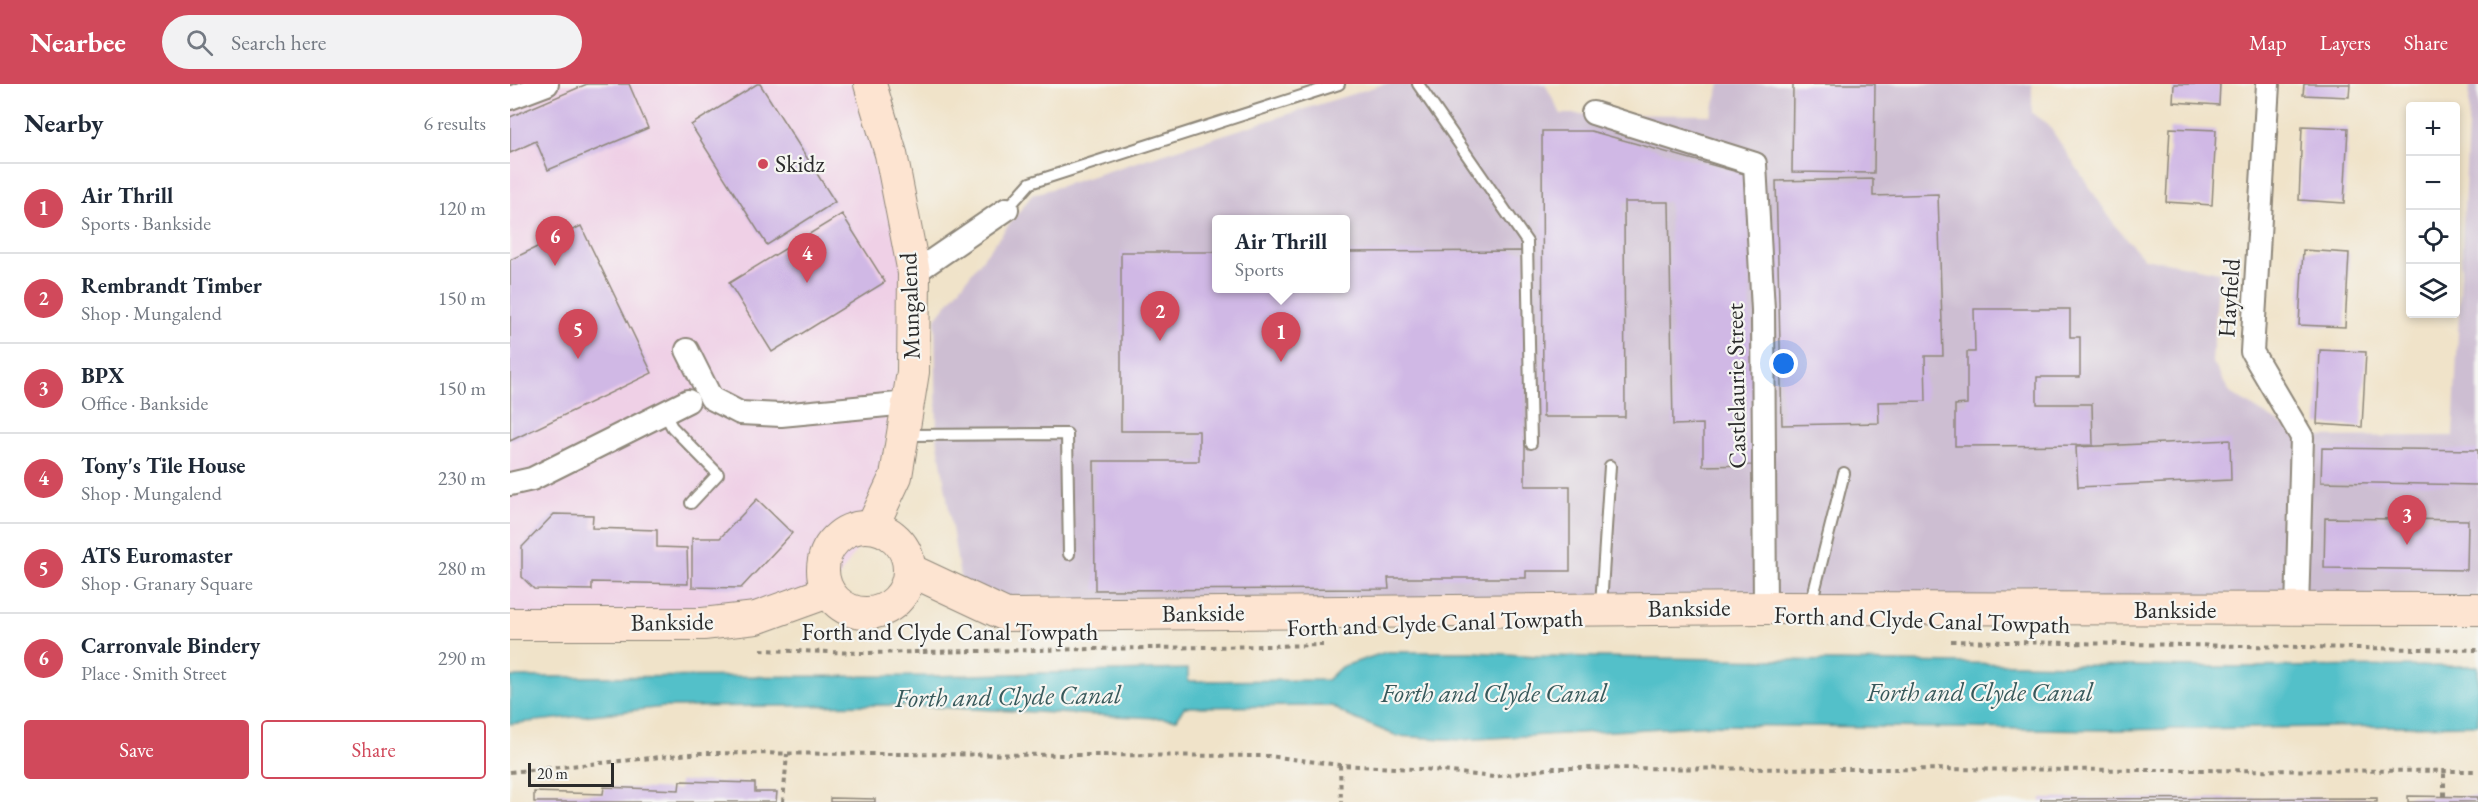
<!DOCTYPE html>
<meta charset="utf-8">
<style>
body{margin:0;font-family:"EB Garamond",serif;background:#f2f2f3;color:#1f2937}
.controls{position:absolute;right:18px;top:18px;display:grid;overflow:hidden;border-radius:6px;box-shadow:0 3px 9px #0003}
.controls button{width:54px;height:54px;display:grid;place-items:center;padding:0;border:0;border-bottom:2px solid #e0e1e3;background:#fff;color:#1f2937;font:30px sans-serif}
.scale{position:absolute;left:18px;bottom:15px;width:86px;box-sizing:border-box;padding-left:6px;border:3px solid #2b2b2b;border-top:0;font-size:16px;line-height:21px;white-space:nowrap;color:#2b2b2b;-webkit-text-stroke:4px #f6f6f2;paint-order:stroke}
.you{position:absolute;left:1274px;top:280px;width:21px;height:21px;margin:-15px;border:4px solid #fff;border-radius:50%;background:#1a73e8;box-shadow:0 0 0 9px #1a73e833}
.badge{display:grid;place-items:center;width:39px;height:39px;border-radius:50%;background:#d1495b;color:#fff;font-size:20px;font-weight:700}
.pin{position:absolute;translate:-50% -50px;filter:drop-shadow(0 2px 3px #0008)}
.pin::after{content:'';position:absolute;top:32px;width:21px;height:18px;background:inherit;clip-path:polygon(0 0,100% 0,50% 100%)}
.popup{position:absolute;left:702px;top:131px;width:138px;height:78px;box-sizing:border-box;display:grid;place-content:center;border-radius:6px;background:#fff;filter:drop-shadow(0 2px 4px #0005);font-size:20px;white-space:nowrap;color:#747a83}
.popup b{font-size:22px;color:#1f2937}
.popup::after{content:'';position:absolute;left:50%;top:100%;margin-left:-12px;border:12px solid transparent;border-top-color:#fff}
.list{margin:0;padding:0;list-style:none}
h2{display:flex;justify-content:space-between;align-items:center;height:78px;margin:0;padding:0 24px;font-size:26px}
h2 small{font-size:20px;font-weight:400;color:#747a83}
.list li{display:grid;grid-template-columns:39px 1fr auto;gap:18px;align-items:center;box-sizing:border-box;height:90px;padding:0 24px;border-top:2px solid #e0e1e3}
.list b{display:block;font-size:22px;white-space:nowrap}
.list p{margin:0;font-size:20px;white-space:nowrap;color:#747a83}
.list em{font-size:20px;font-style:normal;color:#747a83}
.actions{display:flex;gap:12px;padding:18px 24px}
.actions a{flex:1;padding:14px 0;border:2px solid #d1495b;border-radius:6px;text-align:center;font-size:21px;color:#d1495b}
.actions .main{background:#d1495b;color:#fff}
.icon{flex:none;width:33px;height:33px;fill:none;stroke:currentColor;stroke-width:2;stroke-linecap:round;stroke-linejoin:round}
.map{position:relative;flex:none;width:1968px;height:718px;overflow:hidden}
header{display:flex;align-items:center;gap:36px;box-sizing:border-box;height:84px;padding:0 30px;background:#d1495b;color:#fff}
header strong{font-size:28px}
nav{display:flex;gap:33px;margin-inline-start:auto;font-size:21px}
.search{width:420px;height:54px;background:#f2f2f3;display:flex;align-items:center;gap:15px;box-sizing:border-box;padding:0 21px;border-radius:33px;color:#747a83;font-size:22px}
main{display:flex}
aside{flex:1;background:#fff}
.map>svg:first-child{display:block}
.built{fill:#efd0e6}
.industrial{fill:#cdbed2;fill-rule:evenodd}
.water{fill:#52c0c9;stroke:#3e767a;stroke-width:1.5}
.building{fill:#d0b8e5}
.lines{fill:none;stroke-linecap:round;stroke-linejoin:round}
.lane-casing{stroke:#8e877a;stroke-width:14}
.street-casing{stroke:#8e877a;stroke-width:26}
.secondary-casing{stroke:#8e877a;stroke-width:34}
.path{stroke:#8e877a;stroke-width:4;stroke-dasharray:4.5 4.5;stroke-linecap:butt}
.lane{stroke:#fff;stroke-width:10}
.street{stroke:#fff;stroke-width:22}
.secondary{stroke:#fde4d1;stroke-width:32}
.poi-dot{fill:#d1495b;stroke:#f6f6f2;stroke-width:2}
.labels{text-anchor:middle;stroke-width:4.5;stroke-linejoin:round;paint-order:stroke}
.poi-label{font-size:24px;fill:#2b2b2b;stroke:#f6f6f2;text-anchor:start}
.street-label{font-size:24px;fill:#2b2b2b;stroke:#f6f6f2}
.water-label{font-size:26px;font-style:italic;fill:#37585a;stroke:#f6f6f2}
</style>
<header>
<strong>Nearbee</strong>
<div class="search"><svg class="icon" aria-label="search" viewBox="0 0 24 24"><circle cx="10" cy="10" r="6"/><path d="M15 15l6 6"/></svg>Search here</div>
<nav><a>Map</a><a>Layers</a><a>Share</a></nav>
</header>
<main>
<aside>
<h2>Nearby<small>6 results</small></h2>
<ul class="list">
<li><span class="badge">1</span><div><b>Air Thrill</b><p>Sports · Bankside</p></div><em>120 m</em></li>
<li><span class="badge">2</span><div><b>Rembrandt Timber</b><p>Shop · Mungalend</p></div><em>150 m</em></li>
<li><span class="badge">3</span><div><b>BPX</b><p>Office · Bankside</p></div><em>150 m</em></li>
<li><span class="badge">4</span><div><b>Tony's Tile House</b><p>Shop · Mungalend</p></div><em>230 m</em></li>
<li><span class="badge">5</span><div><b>ATS Euromaster</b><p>Shop · Granary Square</p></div><em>280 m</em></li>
<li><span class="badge">6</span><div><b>Carronvale Bindery</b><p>Place · Smith Street</p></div><em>290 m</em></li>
</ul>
<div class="actions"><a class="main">Save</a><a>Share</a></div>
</aside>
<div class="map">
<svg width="1968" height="718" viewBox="0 0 1968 718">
<rect width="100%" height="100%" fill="#f6f6f2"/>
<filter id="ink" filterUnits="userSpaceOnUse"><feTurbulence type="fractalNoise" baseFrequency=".0167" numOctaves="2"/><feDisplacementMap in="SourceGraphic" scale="12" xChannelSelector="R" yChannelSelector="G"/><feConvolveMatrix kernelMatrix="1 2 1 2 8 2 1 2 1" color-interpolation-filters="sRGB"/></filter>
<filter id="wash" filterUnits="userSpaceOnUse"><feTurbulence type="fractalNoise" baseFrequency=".008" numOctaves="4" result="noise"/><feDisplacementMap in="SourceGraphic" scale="24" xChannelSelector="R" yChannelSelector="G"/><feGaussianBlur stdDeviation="1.35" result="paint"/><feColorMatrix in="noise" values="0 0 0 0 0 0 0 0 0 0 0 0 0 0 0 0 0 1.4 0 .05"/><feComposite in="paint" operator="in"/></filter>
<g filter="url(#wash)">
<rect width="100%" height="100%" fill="#f0e3c9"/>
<path class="built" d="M37,0H360L404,189L362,443L319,508L246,534L0,540V14Z"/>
<path class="industrial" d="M874,0H1035L1051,30L1201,31L1210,0H1522V29L1537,39L1606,143L1634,174L1709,188L1702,277L1720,309L1792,353L1943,352L1960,0H1968V525L496,531L453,511L427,353L425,236L522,111ZM706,136H836V204H706Z"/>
<path class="water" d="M876,568H963L1027,572L1686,583L1968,582V641L1598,646L1203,641L950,656L887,652L838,632L822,622L674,623L667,635L381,621L154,623L0,640V593L423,592L678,585V597L817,596L831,583Z"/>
<g id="blocks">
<g class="building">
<path d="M77,0H119L138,44L38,86L26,57L0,69V33Z"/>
<path d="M247,0H250L325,118L257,161L181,41Z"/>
<path d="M1283,0H1365L1364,89L1282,88Z"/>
<path d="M1664,0H1710L1709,21L1663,18Z"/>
<path d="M1794,0H1840L1839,13L1793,11Z"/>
<path d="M1792,42L1838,44L1834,119L1789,116Z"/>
<path d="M1660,44L1706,46L1702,121L1656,118Z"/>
<path d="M1032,47H1081L1238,91L1244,381L1193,382V340L1163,341L1159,118H1114L1115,333H1033Z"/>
<path d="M1363,95V112L1428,110L1433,272H1415L1416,317L1368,318L1369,339L1272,341L1266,97Z"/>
<path d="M332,130L375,198L262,268L219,199Z"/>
<path d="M71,142L142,289L0,357V176Z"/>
<path d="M1793,166L1839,169L1835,243L1789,241Z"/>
<path d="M1015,167V402H1060V487H1016V494H878L879,505L585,506L584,377H689V347H611V168H706V204H836V168Z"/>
<path d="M1464,225H1560V253H1570V293H1527V320H1582L1583,361L1445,362V321L1457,320V268H1465Z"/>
<path d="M1810,266L1856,268L1852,343L1807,340Z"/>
<path d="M1720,356L1721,396L1568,403L1566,363Z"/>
<path d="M1812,364L1968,366V401L1811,398Z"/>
<path d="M247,415L282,449L231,504L182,503V454H210Z"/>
<path d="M44,430L83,431L82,444L147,446V463L177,464L178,500L82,498V506L24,505L12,493V463Z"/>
<path d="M1815,434L1958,436L1957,486L1814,484Z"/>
<path d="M170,697L245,699V708H267L266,718H24V708L93,710L94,703L169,706Z"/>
<path d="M1898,712L1968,713V718H1898Z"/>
<path d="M320,714L365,715V718H320Z"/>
<path d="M1867,714V718H1531V715Z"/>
</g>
</g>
</g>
<g filter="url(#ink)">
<use href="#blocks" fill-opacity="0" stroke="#8e877a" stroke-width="1.5"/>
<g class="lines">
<g class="lane-casing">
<g id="lane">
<path d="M908,0L1017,158L1021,359"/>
<path d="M497,125L520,99L829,0"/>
<path d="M155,330L162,343L208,390L181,419"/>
<path d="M396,351L557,350L559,470"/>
<path d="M1301,520L1334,389"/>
<path d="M1091,522L1100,382"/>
</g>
</g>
<g class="street-casing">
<g id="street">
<path d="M1758,0L1742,268L1792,353L1787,526"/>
<path d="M0,14L37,0"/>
<path d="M1083,29L1245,80L1253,226L1255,524"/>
<path d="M404,189L497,125"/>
<path d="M177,266L201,314L230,329L271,331L398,319"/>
<path d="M0,400L22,395L178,317"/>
</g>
</g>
<g class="secondary-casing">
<g id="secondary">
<path d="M360,0L381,70L404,189L403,288L398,319L386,392L362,443"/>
<circle cx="356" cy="486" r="43"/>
<path d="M400,486L496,531L1255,524L1968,525"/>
<path d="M0,540H193L246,534L318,508"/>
</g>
</g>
<g class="path">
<path d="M1441,557L1968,566"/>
<path d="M251,566L352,569L813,561"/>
<path d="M830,681L831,718"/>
<path d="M0,688L191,669L759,672L830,681L924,686L983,693L1044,684L1968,687"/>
<path d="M1934,712V687"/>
<path d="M273,718L277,670"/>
</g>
<use href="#lane" class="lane"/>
<use href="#street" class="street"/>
<use href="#secondary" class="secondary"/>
</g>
</g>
<circle class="poi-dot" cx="253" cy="80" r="6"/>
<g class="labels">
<g class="poi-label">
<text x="265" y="88">Skidz</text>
</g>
<g class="street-label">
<text transform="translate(1719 214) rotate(-86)" y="8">Hayfield</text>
<text transform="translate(400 222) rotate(-92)" y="8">Mungalend</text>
<text transform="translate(1226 302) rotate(-91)" y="8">Castlelaurie Street</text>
<text transform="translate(1179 524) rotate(-1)" y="8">Bankside</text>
<text x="1665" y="534">Bankside</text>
<text transform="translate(693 529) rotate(-1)" y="8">Bankside</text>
<text transform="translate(1412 536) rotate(2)" y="8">Forth and Clyde Canal Towpath</text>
<text transform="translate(162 538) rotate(-1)" y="8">Bankside</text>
<text transform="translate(925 539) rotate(-2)" y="8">Forth and Clyde Canal Towpath</text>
<text x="440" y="556">Forth and Clyde Canal Towpath</text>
</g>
<g class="water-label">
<text x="1470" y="617">Forth and Clyde Canal</text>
<text x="984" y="618">Forth and Clyde Canal</text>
<text transform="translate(498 612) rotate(-1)" y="9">Forth and Clyde Canal</text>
</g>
</g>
</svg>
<div class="controls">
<button>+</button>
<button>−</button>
<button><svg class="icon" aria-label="locate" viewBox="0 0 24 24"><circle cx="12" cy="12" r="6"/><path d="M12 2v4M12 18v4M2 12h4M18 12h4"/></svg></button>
<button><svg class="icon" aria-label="layers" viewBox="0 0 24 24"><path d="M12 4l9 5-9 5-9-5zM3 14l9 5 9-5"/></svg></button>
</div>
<div class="scale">20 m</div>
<div class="you"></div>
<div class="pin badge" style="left:771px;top:278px">1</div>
<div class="popup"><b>Air Thrill</b>Sports</div>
<div class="pin badge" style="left:650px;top:257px">2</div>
<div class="pin badge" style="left:1897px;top:461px">3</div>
<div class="pin badge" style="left:297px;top:199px">4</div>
<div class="pin badge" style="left:68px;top:275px">5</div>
<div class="pin badge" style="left:45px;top:182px">6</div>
</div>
</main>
